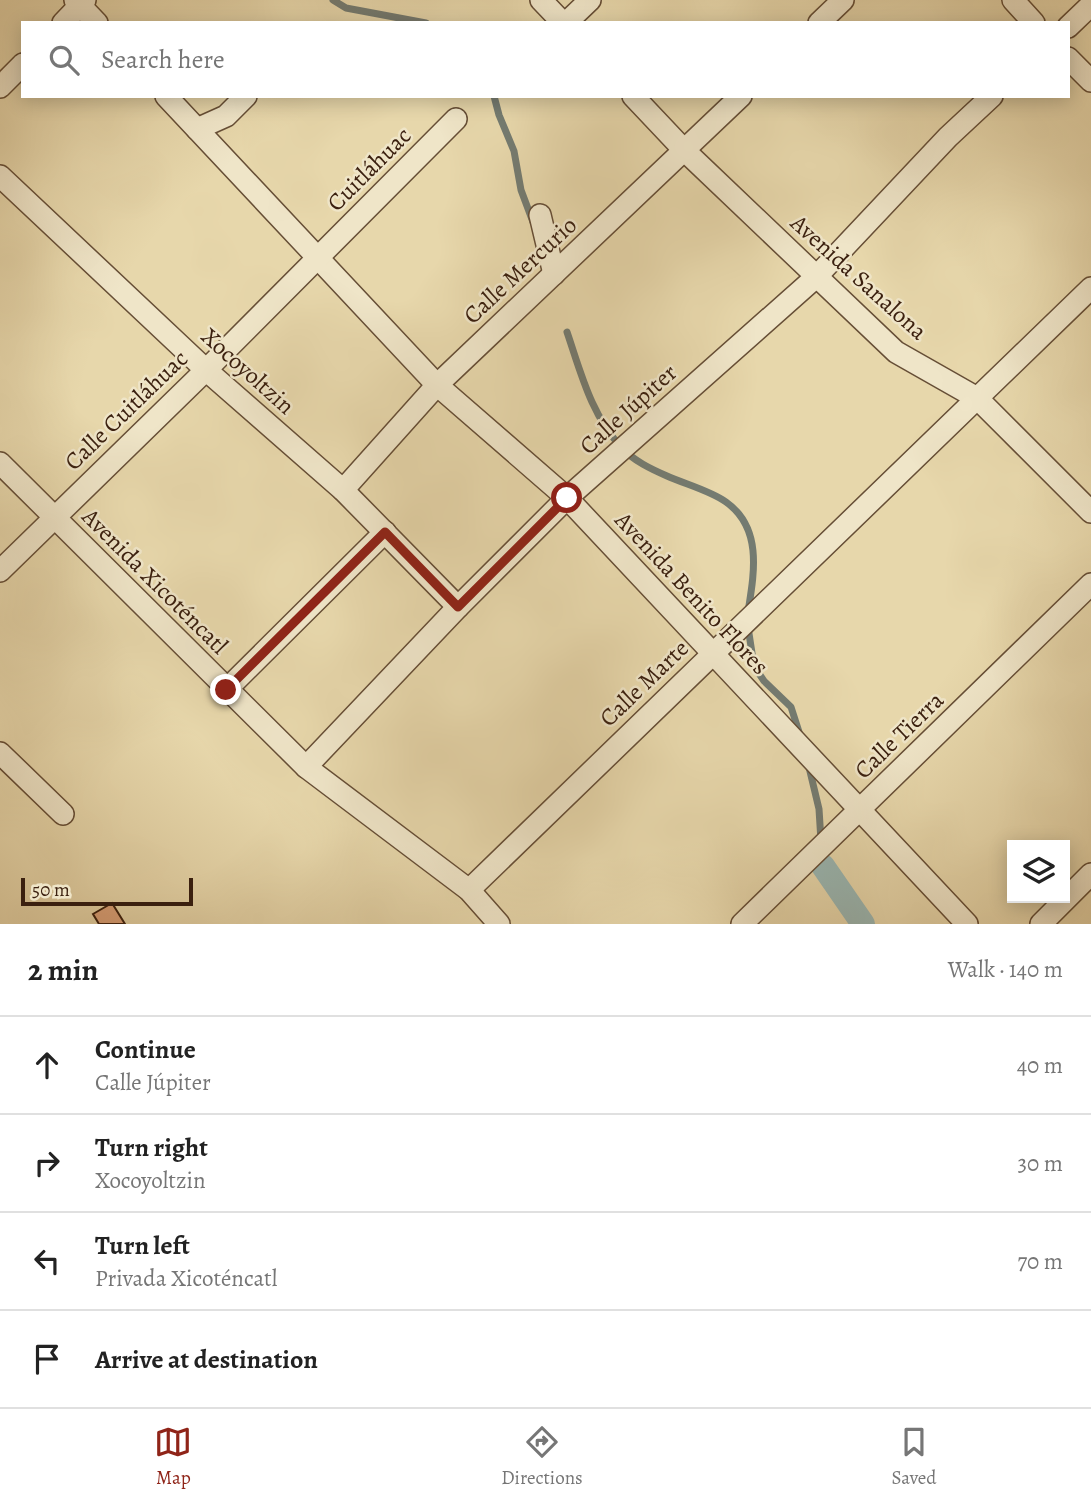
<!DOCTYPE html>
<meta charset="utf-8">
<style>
body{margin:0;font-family:Alegreya,serif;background:#f2f2f2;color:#222}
.controls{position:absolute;right:21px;bottom:21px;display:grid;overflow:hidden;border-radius:0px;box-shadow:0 4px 18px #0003}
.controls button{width:63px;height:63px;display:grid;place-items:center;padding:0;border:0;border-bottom:2px solid #e0e0e0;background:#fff;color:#222;font:35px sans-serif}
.scale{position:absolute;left:21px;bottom:18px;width:172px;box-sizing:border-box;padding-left:7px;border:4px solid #3b200f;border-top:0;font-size:19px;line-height:24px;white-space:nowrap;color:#3b200f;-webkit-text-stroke:5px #efe5c8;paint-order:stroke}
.stop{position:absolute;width:21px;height:21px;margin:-16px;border:5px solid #8f2418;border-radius:50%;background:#fff}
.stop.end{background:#8f2418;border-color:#fff;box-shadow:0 2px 7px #0008}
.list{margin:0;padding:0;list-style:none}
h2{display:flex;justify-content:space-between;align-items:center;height:91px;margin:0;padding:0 28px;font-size:30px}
h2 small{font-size:23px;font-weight:400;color:#767676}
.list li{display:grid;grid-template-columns:46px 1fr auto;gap:21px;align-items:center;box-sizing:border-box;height:98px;padding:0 28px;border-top:2px solid #e0e0e0}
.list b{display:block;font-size:26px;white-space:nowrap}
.list p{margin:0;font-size:23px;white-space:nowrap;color:#767676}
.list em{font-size:23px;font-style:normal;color:#767676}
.icon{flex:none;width:38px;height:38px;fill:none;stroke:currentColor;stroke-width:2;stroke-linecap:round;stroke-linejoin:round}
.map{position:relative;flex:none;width:1091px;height:924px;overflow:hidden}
.search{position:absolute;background:#fff;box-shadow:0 4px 18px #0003;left:21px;right:21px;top:21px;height:77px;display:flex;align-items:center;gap:18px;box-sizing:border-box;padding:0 24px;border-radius:0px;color:#767676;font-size:26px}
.sheet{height:483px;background:#fff}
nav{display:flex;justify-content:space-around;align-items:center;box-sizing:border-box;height:98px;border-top:2px solid #e0e0e0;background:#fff;font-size:19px;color:#767676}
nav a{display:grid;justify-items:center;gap:4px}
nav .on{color:#8f2418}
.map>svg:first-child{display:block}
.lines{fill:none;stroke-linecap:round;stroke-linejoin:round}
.stream{stroke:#747b71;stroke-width:7}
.canal{stroke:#9ab7b3;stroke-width:24}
.building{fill:#dba27a;stroke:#3b200f;stroke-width:2}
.minor-casing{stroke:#664e36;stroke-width:24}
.minor{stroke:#efe5c8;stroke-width:21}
.route{stroke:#8f2418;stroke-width:9}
.labels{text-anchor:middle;stroke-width:5;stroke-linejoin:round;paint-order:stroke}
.street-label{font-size:24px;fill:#3b200f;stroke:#efe5c8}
</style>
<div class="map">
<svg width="1091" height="924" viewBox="0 0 1091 924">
<rect width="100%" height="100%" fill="#e7d7ab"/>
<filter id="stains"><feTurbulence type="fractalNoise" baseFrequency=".00286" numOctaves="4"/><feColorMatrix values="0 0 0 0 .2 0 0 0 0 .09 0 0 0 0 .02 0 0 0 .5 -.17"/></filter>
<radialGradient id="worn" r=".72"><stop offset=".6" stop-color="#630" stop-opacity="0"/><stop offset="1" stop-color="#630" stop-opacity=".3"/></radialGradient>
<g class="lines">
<g class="stream">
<path d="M333,0L346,8L426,23"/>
<path d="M494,96L499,115L514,151L521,190L533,222"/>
<path d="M567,332C581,373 591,415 622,448C634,461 651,469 667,476C685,484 711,491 726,502C763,528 754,574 748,612"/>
<path d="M748,627L754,666L764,681L791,707L800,735"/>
<path d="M808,763L819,809L821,841"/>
</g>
<path class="canal" d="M823,866L863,924"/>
</g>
<path class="building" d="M112,903L125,924H99L93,914Z"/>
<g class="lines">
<g class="minor-casing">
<g id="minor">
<path d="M75,0L97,23"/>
<path d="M541,0L563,23"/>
<path d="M1013,0L1034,23"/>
<path d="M63,23L85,0"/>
<path d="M566,23L590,0"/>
<path d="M819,23L843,0"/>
<path d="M1068,27L1091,5"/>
<path d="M1068,58L1091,81"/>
<path d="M0,87L23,64"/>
<path d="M166,96L437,385L567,498L967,924"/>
<path d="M633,96L684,150L896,352L977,398L1091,512"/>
<path d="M197,129L226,116L246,96"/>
<path d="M0,176L206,370L343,490L458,607"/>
<path d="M540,215L554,274"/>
<path d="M0,463L306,767L469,890L499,924"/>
<path d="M343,490L437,385L741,96"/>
<path d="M0,571L206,370L456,119"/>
<path d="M226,690L385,532"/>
<path d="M0,753L63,814"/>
<path d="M306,767L458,607L567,498L816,277L948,137L992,96"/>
<path d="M469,890L1091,288"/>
<path d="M742,924L1091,584"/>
<path d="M1041,924L1091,874"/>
</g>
</g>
<use href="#minor" class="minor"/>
</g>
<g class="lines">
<path class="route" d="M226,690L385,532L458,607L567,498"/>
</g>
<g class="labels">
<g class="street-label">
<text transform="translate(369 169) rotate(-45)" y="8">Cuitláhuac</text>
<text transform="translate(520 270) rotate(-43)" y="8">Calle Mercurio</text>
<text transform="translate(859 277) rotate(42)" y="8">Avenida Sanalona</text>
<text transform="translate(248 371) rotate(42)" y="8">Xocoyoltzin</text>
<text transform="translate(628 409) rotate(-42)" y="8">Calle Júpiter</text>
<text transform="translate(126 410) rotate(-44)" y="8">Calle Cuitláhuac</text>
<text transform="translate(155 581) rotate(45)" y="8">Avenida Xicoténcatl</text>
<text transform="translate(692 593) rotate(47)" y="8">Avenida Benito Flores</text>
<text transform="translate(644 683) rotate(-44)" y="8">Calle Marte</text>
<text transform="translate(899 735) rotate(-44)" y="8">Calle Tierra</text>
</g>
</g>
<rect width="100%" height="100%" filter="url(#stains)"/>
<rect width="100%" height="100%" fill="url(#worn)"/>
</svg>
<div class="controls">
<button><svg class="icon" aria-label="layers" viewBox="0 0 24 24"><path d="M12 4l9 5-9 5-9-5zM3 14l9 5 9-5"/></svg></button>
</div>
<div class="scale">50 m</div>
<div class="stop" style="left:567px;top:498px"></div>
<div class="stop end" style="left:226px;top:690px"></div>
<div class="search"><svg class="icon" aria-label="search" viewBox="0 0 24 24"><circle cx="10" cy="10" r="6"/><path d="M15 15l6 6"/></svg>Search here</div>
</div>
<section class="sheet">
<h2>2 min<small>Walk · 140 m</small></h2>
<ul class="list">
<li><svg class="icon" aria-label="ahead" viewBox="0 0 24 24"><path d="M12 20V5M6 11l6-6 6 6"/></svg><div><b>Continue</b><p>Calle Júpiter</p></div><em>40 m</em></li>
<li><svg class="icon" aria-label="right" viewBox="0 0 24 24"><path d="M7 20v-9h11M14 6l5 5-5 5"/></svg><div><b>Turn right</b><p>Xocoyoltzin</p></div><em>30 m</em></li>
<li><svg class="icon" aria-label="left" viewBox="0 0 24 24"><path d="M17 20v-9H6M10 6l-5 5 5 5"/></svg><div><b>Turn left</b><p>Privada Xicoténcatl</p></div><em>70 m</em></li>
<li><svg class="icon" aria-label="arrive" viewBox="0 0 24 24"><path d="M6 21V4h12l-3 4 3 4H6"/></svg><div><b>Arrive at destination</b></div></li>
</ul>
</section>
<nav>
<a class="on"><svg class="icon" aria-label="map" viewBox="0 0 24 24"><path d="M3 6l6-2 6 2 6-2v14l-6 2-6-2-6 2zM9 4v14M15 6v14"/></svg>Map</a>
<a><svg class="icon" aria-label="directions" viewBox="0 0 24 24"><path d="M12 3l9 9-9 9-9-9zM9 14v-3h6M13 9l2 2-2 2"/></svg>Directions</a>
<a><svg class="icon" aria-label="saved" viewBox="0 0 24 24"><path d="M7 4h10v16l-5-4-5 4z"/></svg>Saved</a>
</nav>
